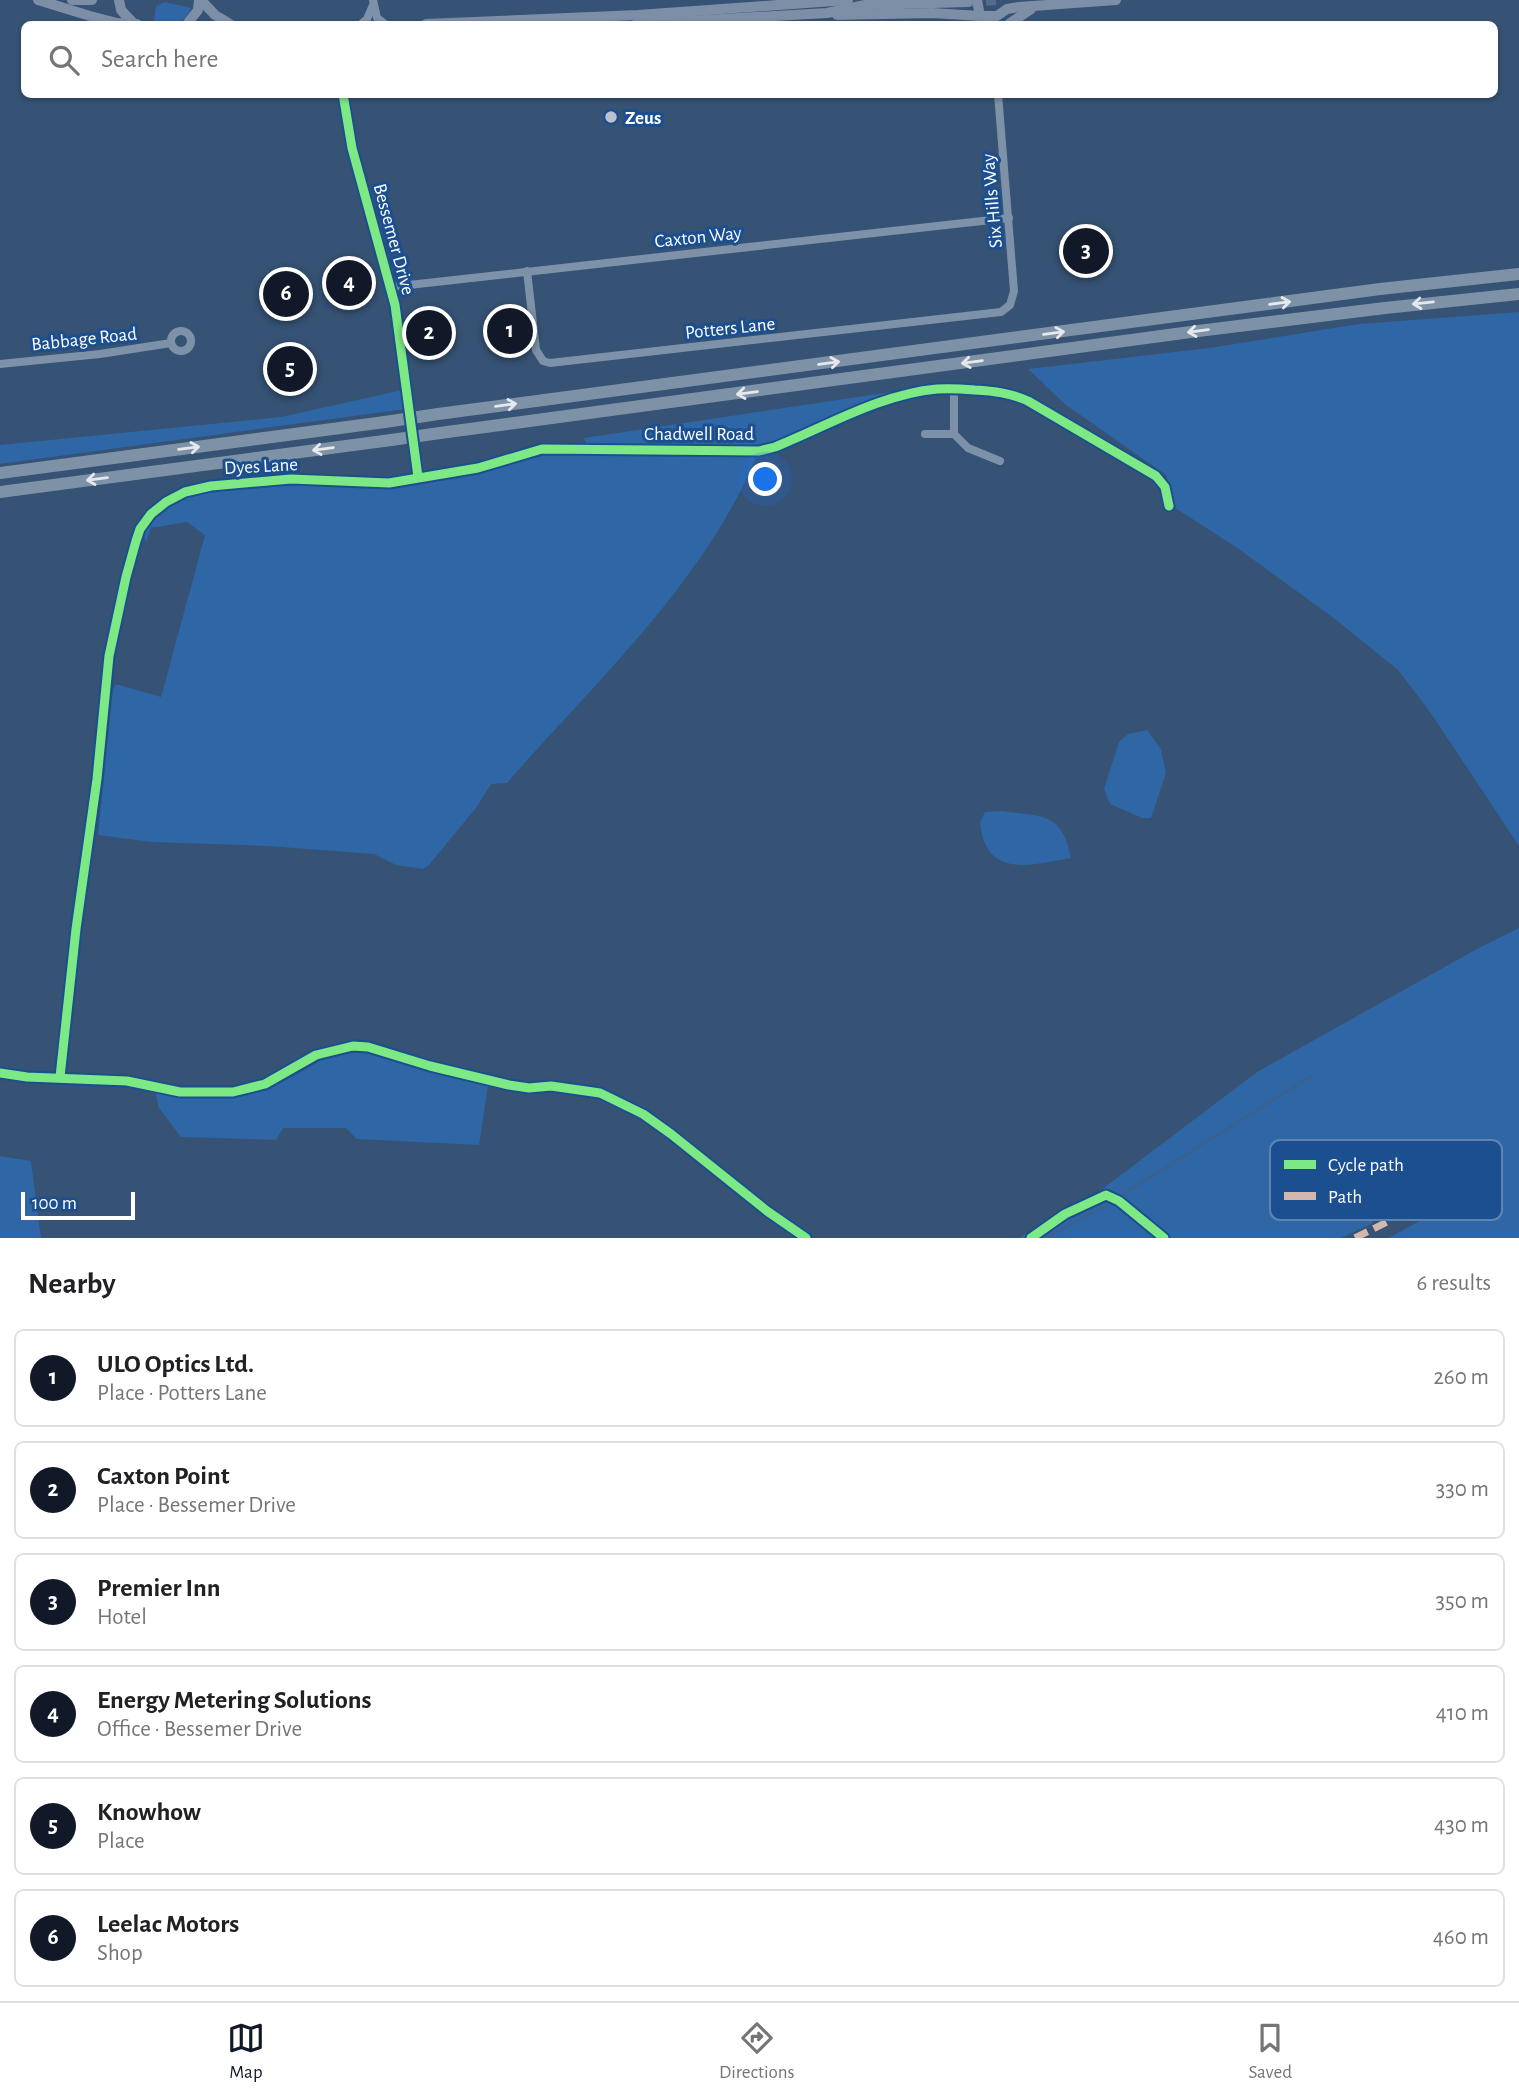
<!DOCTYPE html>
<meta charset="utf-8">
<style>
body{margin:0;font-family:"Alegreya Sans",sans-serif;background:#f2f2f2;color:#202124}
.scale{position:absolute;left:21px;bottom:18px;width:114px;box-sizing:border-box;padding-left:7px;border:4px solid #fff;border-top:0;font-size:19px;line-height:24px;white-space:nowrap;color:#fff;-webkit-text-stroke:5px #1b4f8f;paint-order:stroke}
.you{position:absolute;left:766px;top:480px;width:24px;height:24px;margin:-18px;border:5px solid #fff;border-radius:50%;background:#1a73e8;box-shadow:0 0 0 10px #1a73e833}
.badge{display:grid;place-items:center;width:46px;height:46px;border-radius:50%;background:#111827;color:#fff;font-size:23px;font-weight:700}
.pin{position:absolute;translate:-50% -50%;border:4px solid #fff;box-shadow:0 2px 7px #0006}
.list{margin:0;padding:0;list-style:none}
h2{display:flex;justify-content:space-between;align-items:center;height:91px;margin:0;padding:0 28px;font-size:30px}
h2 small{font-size:23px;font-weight:400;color:#757577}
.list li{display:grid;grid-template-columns:46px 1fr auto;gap:21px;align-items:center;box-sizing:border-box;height:98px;margin:0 14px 14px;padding:0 14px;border:2px solid #e0e0e0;border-radius:10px}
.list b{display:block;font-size:26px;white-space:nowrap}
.list p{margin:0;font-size:23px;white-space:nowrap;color:#757577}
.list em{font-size:23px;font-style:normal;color:#757577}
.icon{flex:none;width:38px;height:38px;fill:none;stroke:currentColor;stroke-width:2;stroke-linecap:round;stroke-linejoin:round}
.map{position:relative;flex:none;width:1519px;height:1238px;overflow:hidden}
.search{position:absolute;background:#fff;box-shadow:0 2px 5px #0004;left:21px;right:21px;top:21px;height:77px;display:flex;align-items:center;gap:18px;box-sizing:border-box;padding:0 24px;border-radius:10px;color:#757577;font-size:26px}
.sheet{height:763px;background:#fff}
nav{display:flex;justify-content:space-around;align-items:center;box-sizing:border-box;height:98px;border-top:2px solid #e0e0e0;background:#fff;font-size:19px;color:#757577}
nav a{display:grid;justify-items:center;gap:4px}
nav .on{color:#111827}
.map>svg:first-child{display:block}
.green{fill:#2f66a5}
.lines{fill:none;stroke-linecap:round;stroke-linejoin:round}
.stream{stroke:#3b618d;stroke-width:2.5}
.major-tunnel{stroke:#546c89;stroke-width:10;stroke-dasharray:10 5;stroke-linecap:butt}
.minor{stroke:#7d92a8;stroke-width:8}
.major{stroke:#7d8ea7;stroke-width:10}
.highway{stroke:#7e92a7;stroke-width:12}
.highway-bridge{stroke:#7e92a7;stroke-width:12}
.quiet{stroke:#d1b7ad;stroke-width:7;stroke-dasharray:14 7;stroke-linecap:butt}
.cycleway-casing{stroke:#1b4f8f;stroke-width:13}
.cycleway{stroke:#7ce984;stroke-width:9}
.oneway{stroke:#e5e9ed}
.poi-dot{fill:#b9c2ce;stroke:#1b4f8f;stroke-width:2.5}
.labels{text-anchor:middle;stroke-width:6;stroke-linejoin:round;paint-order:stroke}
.poi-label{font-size:19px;font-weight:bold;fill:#fff;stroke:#1b4f8f;text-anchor:start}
.street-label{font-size:19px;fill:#fff;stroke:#1b4f8f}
.key{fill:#1b4f8f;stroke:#5f84b1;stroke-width:2}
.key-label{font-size:19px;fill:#fff}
</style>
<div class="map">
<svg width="1519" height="1238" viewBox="0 0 1519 1238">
<rect width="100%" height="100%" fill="#365274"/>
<g class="green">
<path d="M165,2L191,8C184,26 171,24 154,21L156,6Z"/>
<path d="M1519,312V846L1430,712L1398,670L1335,619L1236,547L1175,508L1166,475L1066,405L1028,369L1209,348L1359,324Z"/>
<path d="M402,390L406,409L0,464V445L281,417Z"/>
<path d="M891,392V396L762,446L586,443L584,438Z"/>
<path d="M568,452L724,453L753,456L755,460C702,585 595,682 507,783L491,784L476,808L428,866L423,869L396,865L374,854L267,846L151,842L98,835L113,689L116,684L161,697L205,535L187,522L151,528L146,542C142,531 144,526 151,518C188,468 342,484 400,483C415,483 432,481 448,479C489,472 526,456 568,452Z"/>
<path d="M1147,730L1161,749L1166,773L1151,818H1142L1110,804L1104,789L1119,742L1128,734Z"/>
<path d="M1002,811C1042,817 1062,811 1071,858C1044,862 1000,877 985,844C982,838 981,829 980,822L985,812Z"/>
<path d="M1519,928V1238H1389L1430,1215L1404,1163L1366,1200L1370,1205L1373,1223L1341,1238H1019L1097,1193L1257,1072L1475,950Z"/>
<path d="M352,1048L370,1049L488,1086L479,1145L357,1139L346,1128H283L276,1140L181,1137L159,1108L155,1090C185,1094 235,1101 263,1090C295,1079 319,1057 352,1048Z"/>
<path d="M0,1156L31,1161L41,1238H0Z"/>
</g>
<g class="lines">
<g class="stream">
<path d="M1122,1195L1311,1076"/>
<path d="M1045,1238L1112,1202"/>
</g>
<path class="major-tunnel" d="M971,2L996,0"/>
<g class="minor">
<path d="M373,0L377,18L385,24"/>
<path d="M361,24L367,19L373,5"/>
<path d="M343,94L352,148L395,305L418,477"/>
<path d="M527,271L536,350L543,361L550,363L1001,312L1010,305L1014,291L998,94"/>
<path d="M391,287L1009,218"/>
<circle cx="181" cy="341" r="10"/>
<path d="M0,364L100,354L171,343"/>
<path d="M954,389V434L968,448L1000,461"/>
<path d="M925,434H954"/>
<path d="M135,547L140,529L151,514L166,502L185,492L211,486L291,479L389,483L478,468L542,449L759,451L775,447L882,401L917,392L938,389L991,391L1013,394L1028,401L1156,476L1165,487L1169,506"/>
</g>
<g class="major">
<path d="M38,0L90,16L117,23L137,24"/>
<path d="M72,0H92"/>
<path d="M119,0L121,10L134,24"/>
<path d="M201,0L215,15L230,24"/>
<path d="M977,0L980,16H997L1007,9L1019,7L1116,0"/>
<path d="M837,15L932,13L980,16"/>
<path d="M187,24L198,10L199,0"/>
<path d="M426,24L638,15L848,0"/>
<path d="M636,24L827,13L865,5L968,2"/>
<path d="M1009,24L1031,9"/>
</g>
<g class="highway">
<path d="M438,414L1380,289L1519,274"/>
<path d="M440,433L1198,331L1385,308L1519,294"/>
<path d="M0,473L385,422"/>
<path d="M0,492L391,440"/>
</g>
<g class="highway-bridge">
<path d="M385,422L438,414"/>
<path d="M391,440L440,433"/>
</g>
<path class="quiet" d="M1355,1238L1387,1222"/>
<g class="cycleway-casing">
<g id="cycleway">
<path d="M343,94L352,148L395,305L418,477"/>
<path d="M0,1073L27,1077L127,1081L180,1092H233L265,1084L316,1055L353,1046L368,1047L430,1066L509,1085L529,1088L551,1086L600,1093L643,1114L671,1134L767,1211L806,1238"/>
<path d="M60,1077L76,929L97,779L109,656L126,577L136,541L140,529L151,514L166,502L185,492L211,486L291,479L389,483L478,468L542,449L759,451L775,447C827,426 881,394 937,389C950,388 963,389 975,390C994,391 1010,393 1028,401L1156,476L1165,487L1169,506"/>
<path d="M1031,1238L1065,1214L1106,1195L1119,1201L1164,1238"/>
</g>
</g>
<use href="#cycleway" class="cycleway"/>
</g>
<defs><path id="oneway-shaft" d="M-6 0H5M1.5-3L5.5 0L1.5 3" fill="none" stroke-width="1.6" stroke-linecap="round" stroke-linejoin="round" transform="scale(1.75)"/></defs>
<g class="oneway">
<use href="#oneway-shaft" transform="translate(1280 303) rotate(-7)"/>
<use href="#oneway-shaft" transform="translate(1423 303) rotate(174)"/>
<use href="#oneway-shaft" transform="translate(1198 331) rotate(172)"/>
<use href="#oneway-shaft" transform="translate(1054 333) rotate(-8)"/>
<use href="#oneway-shaft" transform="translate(972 362) rotate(172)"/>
<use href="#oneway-shaft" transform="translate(829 363) rotate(-8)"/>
<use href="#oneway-shaft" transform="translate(747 393) rotate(173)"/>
<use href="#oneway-shaft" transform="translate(506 405) rotate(-8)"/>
<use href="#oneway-shaft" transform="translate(189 448) rotate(-8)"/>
<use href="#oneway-shaft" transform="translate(323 449) rotate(172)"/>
<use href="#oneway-shaft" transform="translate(97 479) rotate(173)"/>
</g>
<circle class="poi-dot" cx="611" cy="117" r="7"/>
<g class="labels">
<g class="poi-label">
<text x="625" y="124">Zeus</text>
</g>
<g class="street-label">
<text transform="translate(991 201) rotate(-95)" y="7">Six Hills Way</text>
<text transform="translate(698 236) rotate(-6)" y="7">Caxton Way</text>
<text transform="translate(395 239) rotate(75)" y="7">Bessemer Drive</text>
<text transform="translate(730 327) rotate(-6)" y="7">Potters Lane</text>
<text transform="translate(84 338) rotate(-6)" y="7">Babbage Road</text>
<text x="699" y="440">Chadwell Road</text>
<text transform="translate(261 465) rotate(-3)" y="7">Dyes Lane</text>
</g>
</g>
<rect x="1270" y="1140" width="232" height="80" rx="10" class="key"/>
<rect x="1284" y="1160" width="32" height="9" fill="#7ce984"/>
<rect x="1284" y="1192" width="32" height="8" fill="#d1b7ad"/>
<g class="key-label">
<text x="1328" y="1171">Cycle path</text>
<text x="1328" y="1203">Path</text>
</g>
</svg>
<div class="scale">100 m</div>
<div class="you"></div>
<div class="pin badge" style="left:510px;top:331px">1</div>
<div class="pin badge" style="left:429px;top:333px">2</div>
<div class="pin badge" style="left:1086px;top:251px">3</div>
<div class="pin badge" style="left:349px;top:283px">4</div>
<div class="pin badge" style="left:290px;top:369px">5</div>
<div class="pin badge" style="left:286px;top:294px">6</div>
<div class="search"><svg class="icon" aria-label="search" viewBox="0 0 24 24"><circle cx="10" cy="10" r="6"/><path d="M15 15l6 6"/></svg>Search here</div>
</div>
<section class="sheet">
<h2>Nearby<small>6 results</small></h2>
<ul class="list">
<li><span class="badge">1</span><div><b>ULO Optics Ltd.</b><p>Place · Potters Lane</p></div><em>260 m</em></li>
<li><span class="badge">2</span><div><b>Caxton Point</b><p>Place · Bessemer Drive</p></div><em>330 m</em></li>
<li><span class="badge">3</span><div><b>Premier Inn</b><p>Hotel</p></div><em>350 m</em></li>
<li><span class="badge">4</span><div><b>Energy Metering Solutions</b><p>Office · Bessemer Drive</p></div><em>410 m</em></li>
<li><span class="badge">5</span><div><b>Knowhow</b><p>Place</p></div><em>430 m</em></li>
<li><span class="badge">6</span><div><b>Leelac Motors</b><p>Shop</p></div><em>460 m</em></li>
</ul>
</section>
<nav>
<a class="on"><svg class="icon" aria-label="map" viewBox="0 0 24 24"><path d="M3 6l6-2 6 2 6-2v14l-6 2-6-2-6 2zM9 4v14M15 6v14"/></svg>Map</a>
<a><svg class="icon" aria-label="directions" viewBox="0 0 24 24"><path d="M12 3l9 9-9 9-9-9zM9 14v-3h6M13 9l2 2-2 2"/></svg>Directions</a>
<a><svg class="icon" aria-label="saved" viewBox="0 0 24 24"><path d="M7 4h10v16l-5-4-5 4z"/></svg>Saved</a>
</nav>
